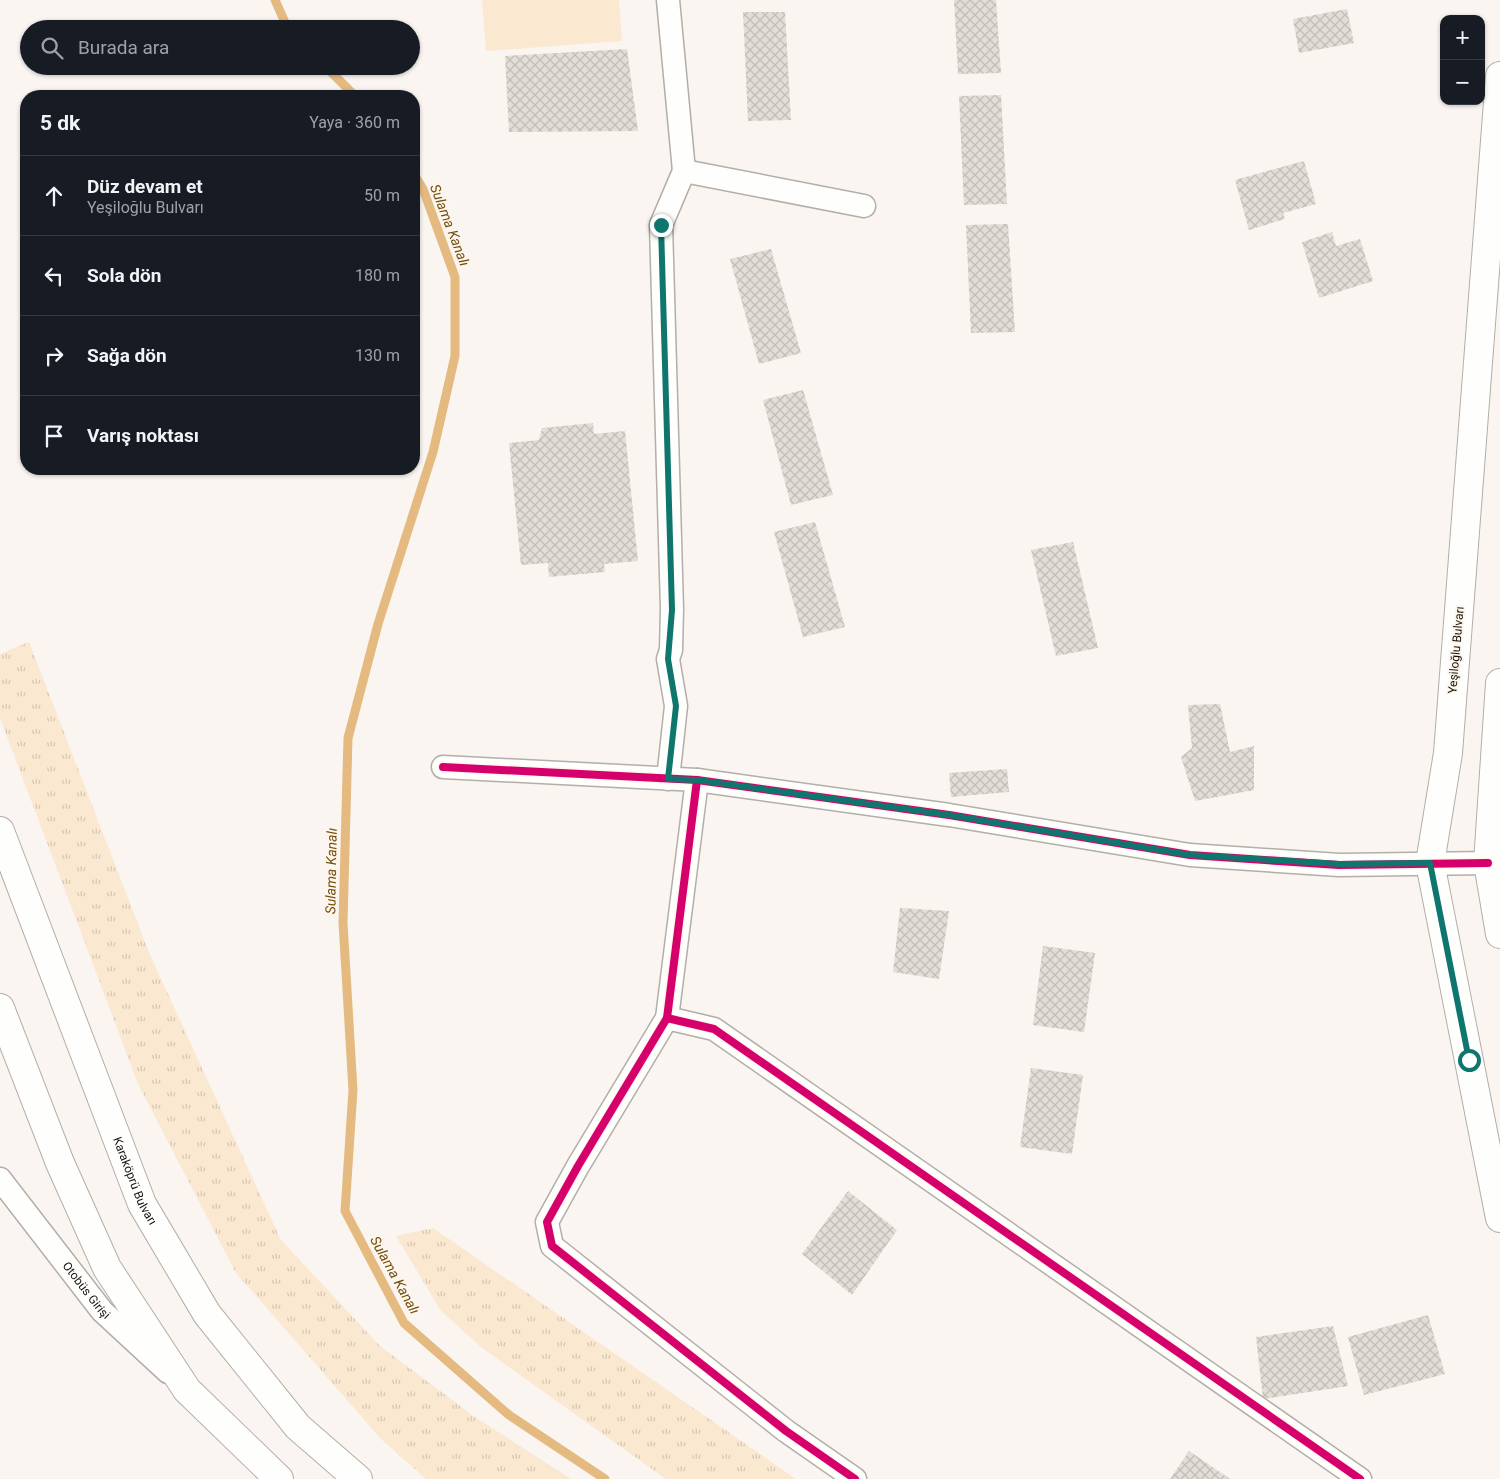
<!DOCTYPE html>
<html lang="tr">
<meta charset="utf-8">
<style>
body{margin:0;font-family:Roboto,sans-serif;background:#20242c;color:#f1f3f6}
.controls{position:absolute;right:15px;top:15px;display:grid;overflow:hidden;border-radius:10px;box-shadow:0 1px 4px #0004}
.controls button{width:45px;height:45px;display:grid;place-items:center;padding:0;border:0;border-bottom:1px solid #363941;background:#171b24;color:#f1f3f6;font:25px sans-serif}
.stop{position:absolute;width:15px;height:15px;margin:-11px;border:4px solid #0f766e;border-radius:50%;background:#fff}
.stop.end{background:#0f766e;border-color:#fff;box-shadow:0 1px 5px #0008}
.list{margin:0;padding:0;list-style:none}
h2{display:flex;justify-content:space-between;align-items:center;height:65px;margin:0;padding:0 20px;font-size:21px}
h2 small{font-size:16px;font-weight:400;color:#9ea1a6}
.list li{display:grid;grid-template-columns:32px 1fr auto;gap:15px;align-items:center;box-sizing:border-box;height:80px;padding:0 20px;border-top:1px solid #363941}
.list b{display:block;font-size:19px;white-space:nowrap}
.list p{margin:0;font-size:16px;white-space:nowrap;color:#9ea1a6}
.list em{font-size:16px;font-style:normal;color:#9ea1a6}
.icon{flex:none;width:28px;height:28px;fill:none;stroke:currentColor;stroke-width:2;stroke-linecap:round;stroke-linejoin:round}
.map{position:relative;flex:none;width:1500px;height:1479px;overflow:hidden}
.search{position:absolute;background:#171b24;box-shadow:0 1px 4px #0004;left:20px;top:20px;width:400px;height:55px;display:flex;align-items:center;gap:12px;box-sizing:border-box;padding:0 18px;border-radius:28px;color:#9ea1a6;font-size:19px}
.panel{position:absolute;background:#171b24;box-shadow:0 1px 4px #0004;left:20px;top:90px;width:400px;height:385px;border-radius:20px}
.map>svg:first-child{display:block}
.grass{fill:url(#grass-tufts)}
.pitch{fill:#fbe8d1}
.lines{fill:none;stroke-linecap:round;stroke-linejoin:round}
.stream{stroke:#e4ba80;stroke-width:9}
.building{fill:url(#building-cross-hatch)}
.street-casing{stroke:#b3aea7;stroke-width:25}
.secondary-casing{stroke:#b3aea7;stroke-width:30}
.highway-casing{stroke:#b3aea7;stroke-width:30}
.street{stroke:#fefefd;stroke-width:22}
.secondary{stroke:#fefefd;stroke-width:28}
.highway{stroke:#fefefd;stroke-width:28}
.cycleway-casing{stroke:#fdf6ed;stroke-width:11}
.cycleway{stroke:#d6006c;stroke-width:8}
.route{stroke:#0f766e;stroke-width:6}
.labels{text-anchor:middle;stroke-width:4;stroke-linejoin:round;paint-order:stroke}
.street-label{font-size:12px;fill:#171109;stroke:#fdf6ed}
.water-label{font-size:14px;font-style:italic;fill:#734d0f;stroke:#fdf6ed}
</style>
<div class="map">
<svg width="1500" height="1479" viewBox="0 0 1500 1479">
<defs>
<pattern id="grass-tufts" width="24" height="20" patternUnits="userSpaceOnUse" patternTransform="scale(1.25)"><rect width="24" height="20" fill="#fbe8d1"/><path d="M3 7l-1-3M5 7V3M7 7l1-3M15 17l-1-3M17 17v-4M19 17l1-3" fill="none" stroke="#d6c6b2"/></pattern>
<pattern id="building-cross-hatch" width="8" height="8" patternUnits="userSpaceOnUse" patternTransform="scale(1.25)"><rect width="8" height="8" fill="#e3ddd7"/><path d="M0 0l8 8M0 8l8-8" fill="none" stroke="#c2bdb7"/></pattern>
</defs>
<rect width="100%" height="100%" fill="#faf5f0"/>
<g class="grass">
<path d="M29,642L150,955L281,1240L380,1346L475,1417L571,1479H426L381,1439L236,1273L138,1084L0,718V654Z"/>
<path d="M433,1228L796,1479H666L482,1348L441,1311L396,1236Z"/>
</g>
<path class="pitch" d="M482,0H619L622,41L486,51Z"/>
<g class="lines">
<g class="stream">
<path d="M275,0L288,29"/>
<path d="M325,66L355,96"/>
<path d="M414,174L423,189L455,277V356L433,452L378,624L348,738L343,923L353,1090L345,1211L404,1323L509,1415L605,1479"/>
</g>
</g>
<g class="building">
<path d="M954,0H996L1001,73L958,74Z"/>
<path d="M1347,9L1354,43L1299,53L1293,19Z"/>
<path d="M743,12H785L791,120L748,121Z"/>
<path d="M627,49L638,131L509,132L505,56Z"/>
<path d="M1001,95L1007,204L964,205L959,96Z"/>
<path d="M1304,161L1316,204L1283,213L1285,219L1249,230L1235,180Z"/>
<path d="M1008,224L1015,332L971,333L966,225Z"/>
<path d="M1332,232L1336,246L1360,239L1373,281L1319,298L1302,242Z"/>
<path d="M771,249L801,353L759,364L730,259Z"/>
<path d="M803,390L833,495L791,505L763,400Z"/>
<path d="M593,423L594,434L625,431L638,561L604,564L605,572L549,577L548,563L521,565L509,443L539,440L542,428Z"/>
<path d="M815,522L845,627L803,637L774,532Z"/>
<path d="M1073,542L1098,648L1056,656L1031,550Z"/>
<path d="M1220,704L1230,752L1254,746V790L1195,801L1181,757L1192,748L1188,705Z"/>
<path d="M1007,769L1009,792L951,797L949,773Z"/>
<path d="M900,908L949,911L939,979L893,972Z"/>
<path d="M1043,946L1095,953L1084,1032L1033,1025Z"/>
<path d="M1031,1068L1083,1075L1072,1154L1020,1147Z"/>
<path d="M848,1191L897,1230L852,1295L802,1254Z"/>
<path d="M1428,1315L1445,1374L1364,1395L1348,1337Z"/>
<path d="M1333,1326L1348,1386L1263,1399L1256,1337Z"/>
<path d="M1189,1451L1230,1479H1170Z"/>
</g>
<g class="lines">
<g class="street-casing">
<g id="street">
<path d="M668,0L684,171L661,225L672,609L671,650L668,659L676,706L668,779"/>
<path d="M684,171L864,206"/>
<path d="M443,767L697,780L949,815L1190,855L1339,865L1488,863"/>
<path d="M697,780L667,1018L578,1166L547,1222L552,1246L786,1431L855,1479"/>
<path d="M667,1018L714,1029L1360,1479"/>
<path id="s1" d="M0,1179L102,1311L168,1372"/>
</g>
</g>
<g class="secondary-casing">
<g id="secondary">
<path d="M1500,76L1448,753L1430,863L1500,1218"/>
<path d="M1500,683L1488,863L1500,934"/>
</g>
</g>
<g class="highway-casing">
<g id="highway">
<path id="s2" d="M0,831L142,1204L207,1314L298,1427L358,1479"/>
<path d="M0,1008L60,1163L107,1268L187,1390L279,1479"/>
</g>
</g>
<use href="#street" class="street"/>
<use href="#secondary" class="secondary"/>
<use href="#highway" class="highway"/>
<g class="cycleway-casing">
<g id="cycleway">
<path d="M443,767L697,780L949,815L1190,855L1339,865L1488,863"/>
<path d="M697,780L667,1018L578,1166L547,1222L552,1246L786,1431L855,1479"/>
<path d="M667,1018L714,1029L1360,1479"/>
</g>
</g>
<use href="#cycleway" class="cycleway"/>
</g>
<g class="lines">
<path class="route" d="M661,225L672,610L668,659L676,706L668,779L697,780L949,815L1190,855L1339,864L1430,863L1469,1060"/>
</g>
<g class="labels">
<g class="street-label">
<text transform="translate(1456 650) rotate(-85)" y="4">Yeşiloğlu Bulvarı</text>
<text dy="4" stroke="none"><textPath href="#s2" startOffset="375">Karaköprü Bulvarı</textPath></text>
<text dy="4" stroke="none"><textPath href="#s1" startOffset="141">Otobüs Girişi</textPath></text>
</g>
<g class="water-label">
<text transform="translate(450 225) rotate(69)" y="5">Sulama Kanalı</text>
<text transform="translate(331 871) rotate(-89)" y="5">Sulama Kanalı</text>
<text transform="translate(395 1275) rotate(61)" y="5">Sulama Kanalı</text>
</g>
</g>
</svg>
<div class="controls">
<button>+</button>
<button>−</button>
</div>
<div class="stop" style="left:1469px;top:1060px"></div>
<div class="stop end" style="left:661px;top:225px"></div>
<div class="search"><svg class="icon" aria-label="search" viewBox="0 0 24 24"><circle cx="10" cy="10" r="6"/><path d="M15 15l6 6"/></svg>Burada ara</div>
<section class="panel">
<h2>5 dk<small>Yaya · 360 m</small></h2>
<ul class="list">
<li><svg class="icon" aria-label="ahead" viewBox="0 0 24 24"><path d="M12 20V5M6 11l6-6 6 6"/></svg><div><b>Düz devam et</b><p>Yeşiloğlu Bulvarı</p></div><em>50 m</em></li>
<li><svg class="icon" aria-label="left" viewBox="0 0 24 24"><path d="M17 20v-9H6M10 6l-5 5 5 5"/></svg><div><b>Sola dön</b></div><em>180 m</em></li>
<li><svg class="icon" aria-label="right" viewBox="0 0 24 24"><path d="M7 20v-9h11M14 6l5 5-5 5"/></svg><div><b>Sağa dön</b></div><em>130 m</em></li>
<li><svg class="icon" aria-label="arrive" viewBox="0 0 24 24"><path d="M6 21V4h12l-3 4 3 4H6"/></svg><div><b>Varış noktası</b></div></li>
</ul>
</section>
</div>
